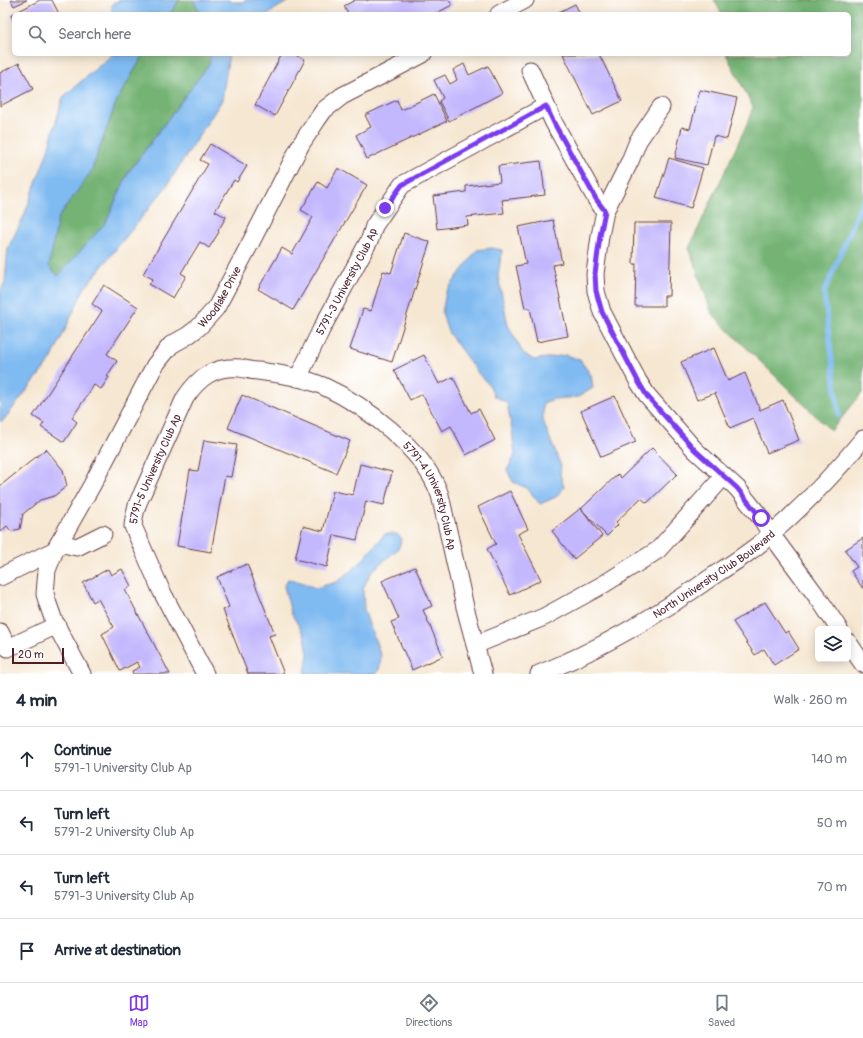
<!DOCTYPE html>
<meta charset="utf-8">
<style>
body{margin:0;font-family:Pangolin,sans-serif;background:#f2f2f3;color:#1f2937}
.controls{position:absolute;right:12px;bottom:12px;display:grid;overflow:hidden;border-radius:6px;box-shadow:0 2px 10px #0003}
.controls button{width:36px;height:36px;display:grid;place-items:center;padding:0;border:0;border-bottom:1px solid #e0e1e3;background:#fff;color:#1f2937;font:20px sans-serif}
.scale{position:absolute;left:12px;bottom:10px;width:52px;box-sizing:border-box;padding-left:4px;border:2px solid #4a1f2b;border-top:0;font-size:11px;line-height:14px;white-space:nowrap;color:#4a1f2b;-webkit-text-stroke:3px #fff;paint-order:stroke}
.stop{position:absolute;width:12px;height:12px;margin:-9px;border:3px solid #7c3aed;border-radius:50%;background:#fff}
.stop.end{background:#7c3aed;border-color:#fff;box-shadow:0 1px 4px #0008}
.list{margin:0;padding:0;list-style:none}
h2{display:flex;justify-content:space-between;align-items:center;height:52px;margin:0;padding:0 16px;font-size:17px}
h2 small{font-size:13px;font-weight:400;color:#747a83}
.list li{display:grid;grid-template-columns:26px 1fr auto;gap:12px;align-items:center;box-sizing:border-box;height:64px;padding:0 16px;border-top:1px solid #e0e1e3}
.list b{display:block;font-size:15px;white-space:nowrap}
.list p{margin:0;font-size:13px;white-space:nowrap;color:#747a83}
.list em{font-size:13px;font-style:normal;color:#747a83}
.icon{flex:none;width:22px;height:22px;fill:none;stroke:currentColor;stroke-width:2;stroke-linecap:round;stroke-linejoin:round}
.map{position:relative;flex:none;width:863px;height:674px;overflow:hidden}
.search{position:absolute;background:#fff;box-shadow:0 2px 10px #0003;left:12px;right:12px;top:12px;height:44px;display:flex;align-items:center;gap:10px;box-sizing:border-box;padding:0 14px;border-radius:6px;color:#747a83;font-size:15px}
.sheet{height:308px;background:#fff}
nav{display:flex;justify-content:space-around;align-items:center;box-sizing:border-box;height:56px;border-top:1px solid #e0e1e3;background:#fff;font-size:11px;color:#747a83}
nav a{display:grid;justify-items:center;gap:2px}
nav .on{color:#7c3aed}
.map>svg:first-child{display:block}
.forest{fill:#74b374;stroke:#5f6950}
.water{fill:#7fbaf1;stroke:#646c8e}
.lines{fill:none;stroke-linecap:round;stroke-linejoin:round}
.stream{stroke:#7fbaf1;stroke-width:5}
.building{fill:#c3b7fd}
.minor-casing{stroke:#643d44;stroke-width:19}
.minor{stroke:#fff;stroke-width:17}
.route{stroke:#7c3aed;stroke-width:5}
.labels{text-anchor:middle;stroke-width:3;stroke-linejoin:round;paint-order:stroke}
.street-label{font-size:11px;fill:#4a1f2b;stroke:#fff}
</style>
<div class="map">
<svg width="863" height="674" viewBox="0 0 863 674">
<rect width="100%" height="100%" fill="#fff"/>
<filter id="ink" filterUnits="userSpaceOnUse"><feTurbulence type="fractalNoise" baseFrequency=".025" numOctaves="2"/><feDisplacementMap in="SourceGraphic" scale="8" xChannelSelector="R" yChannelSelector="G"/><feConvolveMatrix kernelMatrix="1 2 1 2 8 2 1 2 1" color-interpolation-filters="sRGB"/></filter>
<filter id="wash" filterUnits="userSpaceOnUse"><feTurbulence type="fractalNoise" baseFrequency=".012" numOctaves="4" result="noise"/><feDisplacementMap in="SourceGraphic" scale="16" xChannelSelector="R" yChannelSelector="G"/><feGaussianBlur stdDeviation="0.9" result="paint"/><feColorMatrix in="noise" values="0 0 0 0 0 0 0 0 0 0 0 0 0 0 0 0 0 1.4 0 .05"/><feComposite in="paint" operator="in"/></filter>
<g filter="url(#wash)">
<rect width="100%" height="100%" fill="#f6e7d2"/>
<g class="forest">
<path d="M179,0H193L201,14H170Z"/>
<path d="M714,0H863V392L831,431L712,314L689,248L747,124L753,107L726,54H849V14H722Z"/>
<path d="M144,54H211L209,64L128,173L106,222L59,277L49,266L58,218L91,172L117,100Z"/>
</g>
<g class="water">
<path d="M119,0H179L170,14H112V4Z"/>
<path d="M193,0H229L231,2H242L246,0H291L275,9L270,14H201Z"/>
<path d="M113,54H144L117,100L91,172L58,218L49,266L58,276L106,222L128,173L209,64L211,54H229L222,100L166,187L84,289L51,360L2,422L0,421V292L5,282L8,248L24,216L47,153L63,97Z"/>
<path d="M492,248L502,250L498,276L508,325L523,353L534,360L566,355L580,360L591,375L593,388L578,397L554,399L543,403V421L561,466L560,474L564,487L556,497L540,504L527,488L513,482L507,470L515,455L512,430L507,403L494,396L490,386L477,372L448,332L442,313L446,292L477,250Z"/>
<path d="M385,534H397L402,539L398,549L372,571L363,588L364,610L381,656L380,666L377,674H305L308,654L305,636L291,613L284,586L288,579L301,582L315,588L337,582L360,563Z"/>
</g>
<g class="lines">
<path class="stream" d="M839,416L824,293L863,201"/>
</g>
<g id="blocks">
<g class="building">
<path d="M11,0H27L14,6Z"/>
<path d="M40,0H52L59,14H14V22L11,15Z"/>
<path d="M355,0H366L367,1L369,0H449L452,5L435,14H415L414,12L409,14H348L344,6Z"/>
<path d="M575,4L580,14H555Z"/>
<path d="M282,54H294L305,60L275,116L255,105Z"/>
<path d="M563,54H599L622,101L593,115Z"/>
<path d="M19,63L33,89L0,106V73Z"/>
<path d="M464,64L469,75L488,66L502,93L449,121L439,101L443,98L434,80L445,75L450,84L457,80L453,70Z"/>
<path d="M700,90L737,98L727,139L714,136L707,165L675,158L682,127L690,129Z"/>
<path d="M434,94L447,121L367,159L356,135L371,127L365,115L397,100L401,110Z"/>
<path d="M210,144L247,166L237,182L234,180L215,211L226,217L218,231L219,232L209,248L200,242L181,273L186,276L173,298L149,284L153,279L143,274L208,164L200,160Z"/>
<path d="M669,158L703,168L691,208L656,198Z"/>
<path d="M541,161L545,195L502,200L504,213L467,217L468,225L437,229L433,196L466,192V186L500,182L498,166Z"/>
<path d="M338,168L367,185L293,310L258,289L282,248L292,254L313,217L301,210L318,182L327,188Z"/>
<path d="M553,220L562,263L553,265L568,336L537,342L530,308H525L516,266L526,264L518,227Z"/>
<path d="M634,223H671L669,296H664V306H635L636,264H633Z"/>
<path d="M404,233L430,242L392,362L350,349L363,309L371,311L383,271L391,273Z"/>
<path d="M104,285L138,307L107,354L117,361L107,376L109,377L101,389L94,385L72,418L77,422L64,442L41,427L44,423L33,416L102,311L92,304Z"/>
<path d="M714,348L728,381L745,373L760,410L783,400L799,440L767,453L753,418L730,428L715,393L697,400L681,362Z"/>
<path d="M424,355L439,384L453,377L471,413L479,409L495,440L466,455L451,426L442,431L422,394L410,400L394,370Z"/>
<path d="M242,395L350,441L336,473L228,428Z"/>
<path d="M615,396L636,442L601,457L581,411Z"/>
<path d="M204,440L237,445L231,477L225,476L211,552L177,546L190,470L198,471Z"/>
<path d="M652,448L677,474L647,503L641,498L616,522L618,525L607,536L581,509L618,474L621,478Z"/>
<path d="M46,449L63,470L67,486L54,496L40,500L23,514L20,529L11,531L7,526L0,532V486Z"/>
<path d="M360,464L392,472L384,505L366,501L357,540L334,535L327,567L295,559L303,526L323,531L333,491L353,495Z"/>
<path d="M510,491L528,529L518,534L541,580L510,595L487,549L496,544L478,507Z"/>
<path d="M581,508L602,536L574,559L552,531Z"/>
<path d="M863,538V589L851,571L857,567L845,550Z"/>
<path d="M247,564L275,634L269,636L284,674H248L223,610L229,607L217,577Z"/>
<path d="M415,567L432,606L423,610L443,656L412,670L391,622L399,619L382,581Z"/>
<path d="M108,569L111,575L122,569L131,586L125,590L170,674H133L132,671L140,667L137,662L120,671L102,634L114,627L98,599L93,602L83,583Z"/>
<path d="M765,602L785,633L788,631L799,649L774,665L764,649L755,655L733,622Z"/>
</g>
</g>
</g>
<g filter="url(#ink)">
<use href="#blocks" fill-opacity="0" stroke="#643d44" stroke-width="1"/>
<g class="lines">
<g class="minor-casing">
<g id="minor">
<path d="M499,14L525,0"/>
<path d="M530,70L554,123L596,199L605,211"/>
<path d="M661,107L638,141L630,161L605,211L600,236L595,274L596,291L602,312L638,381L647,395L695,450L737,488L761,518L771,534L821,602L839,629"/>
<path id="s1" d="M298,378L321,330L370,239L374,226L402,185L546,106"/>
<path d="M59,543L77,547L103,534"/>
<path d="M0,577L55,550"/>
<path d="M0,632L8,648L57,625"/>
<path d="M848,642L863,664"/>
<path d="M475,645L544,617L604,584L658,550L724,476"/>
<path id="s2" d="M82,674L54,621L48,604L45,594L47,570L55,550L92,485L155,365L171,345L187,336L199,327L216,308L251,242L301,144L317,120L324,110L342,96L423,54"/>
<path id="s3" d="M205,674L161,590L133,526C134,514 136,505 142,494L185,398C199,377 214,366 240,368C246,369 252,371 258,371C280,374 302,377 323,386C365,405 424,449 440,495L465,607L483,674"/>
<path id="s4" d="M539,674C602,649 661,613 716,574C735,562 754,550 770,535C804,506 835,473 863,439"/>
</g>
</g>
<use href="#minor" class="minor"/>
</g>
</g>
<g class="lines" filter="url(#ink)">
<path class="route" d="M385,208L402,185L546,106L554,123L596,199L605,211L600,236L595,274L596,291L602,312L638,381L647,396L695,450L737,488L761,518"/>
</g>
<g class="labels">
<g class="street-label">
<text dy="4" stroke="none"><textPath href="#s1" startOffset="108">5791-3 University Club Ap</textPath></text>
<text dy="4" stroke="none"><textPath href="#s2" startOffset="440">Woodlake Drive</textPath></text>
<text dy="4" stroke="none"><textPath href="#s3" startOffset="226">5791-5 University Club Ap</textPath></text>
<text dy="4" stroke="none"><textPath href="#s3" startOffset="615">5791-4 University Club Ap</textPath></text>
<text dy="4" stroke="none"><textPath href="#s4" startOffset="202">North University Club Boulevard</textPath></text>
</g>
</g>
</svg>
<div class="controls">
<button><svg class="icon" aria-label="layers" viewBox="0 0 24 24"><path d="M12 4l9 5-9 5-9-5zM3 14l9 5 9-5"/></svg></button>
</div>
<div class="scale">20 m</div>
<div class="stop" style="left:761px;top:518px"></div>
<div class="stop end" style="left:385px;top:208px"></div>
<div class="search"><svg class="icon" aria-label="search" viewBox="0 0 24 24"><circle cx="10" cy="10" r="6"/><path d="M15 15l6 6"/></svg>Search here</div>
</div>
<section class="sheet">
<h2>4 min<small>Walk · 260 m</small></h2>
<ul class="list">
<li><svg class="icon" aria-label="ahead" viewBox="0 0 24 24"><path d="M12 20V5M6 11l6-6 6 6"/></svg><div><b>Continue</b><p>5791-1 University Club Ap</p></div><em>140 m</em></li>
<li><svg class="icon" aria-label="left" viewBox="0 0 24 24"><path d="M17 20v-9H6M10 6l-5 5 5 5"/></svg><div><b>Turn left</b><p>5791-2 University Club Ap</p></div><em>50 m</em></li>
<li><svg class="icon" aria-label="left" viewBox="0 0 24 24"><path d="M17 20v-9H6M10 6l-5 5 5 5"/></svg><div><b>Turn left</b><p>5791-3 University Club Ap</p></div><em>70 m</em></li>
<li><svg class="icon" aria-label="arrive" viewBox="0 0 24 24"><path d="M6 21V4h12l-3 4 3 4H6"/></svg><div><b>Arrive at destination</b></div></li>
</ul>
</section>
<nav>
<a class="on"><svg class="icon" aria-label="map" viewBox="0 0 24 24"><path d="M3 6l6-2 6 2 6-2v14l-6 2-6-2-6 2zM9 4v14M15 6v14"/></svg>Map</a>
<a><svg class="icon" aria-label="directions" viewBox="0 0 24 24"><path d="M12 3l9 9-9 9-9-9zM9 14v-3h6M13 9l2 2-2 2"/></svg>Directions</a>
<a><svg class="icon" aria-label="saved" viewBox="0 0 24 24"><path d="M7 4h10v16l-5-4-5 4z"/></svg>Saved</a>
</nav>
